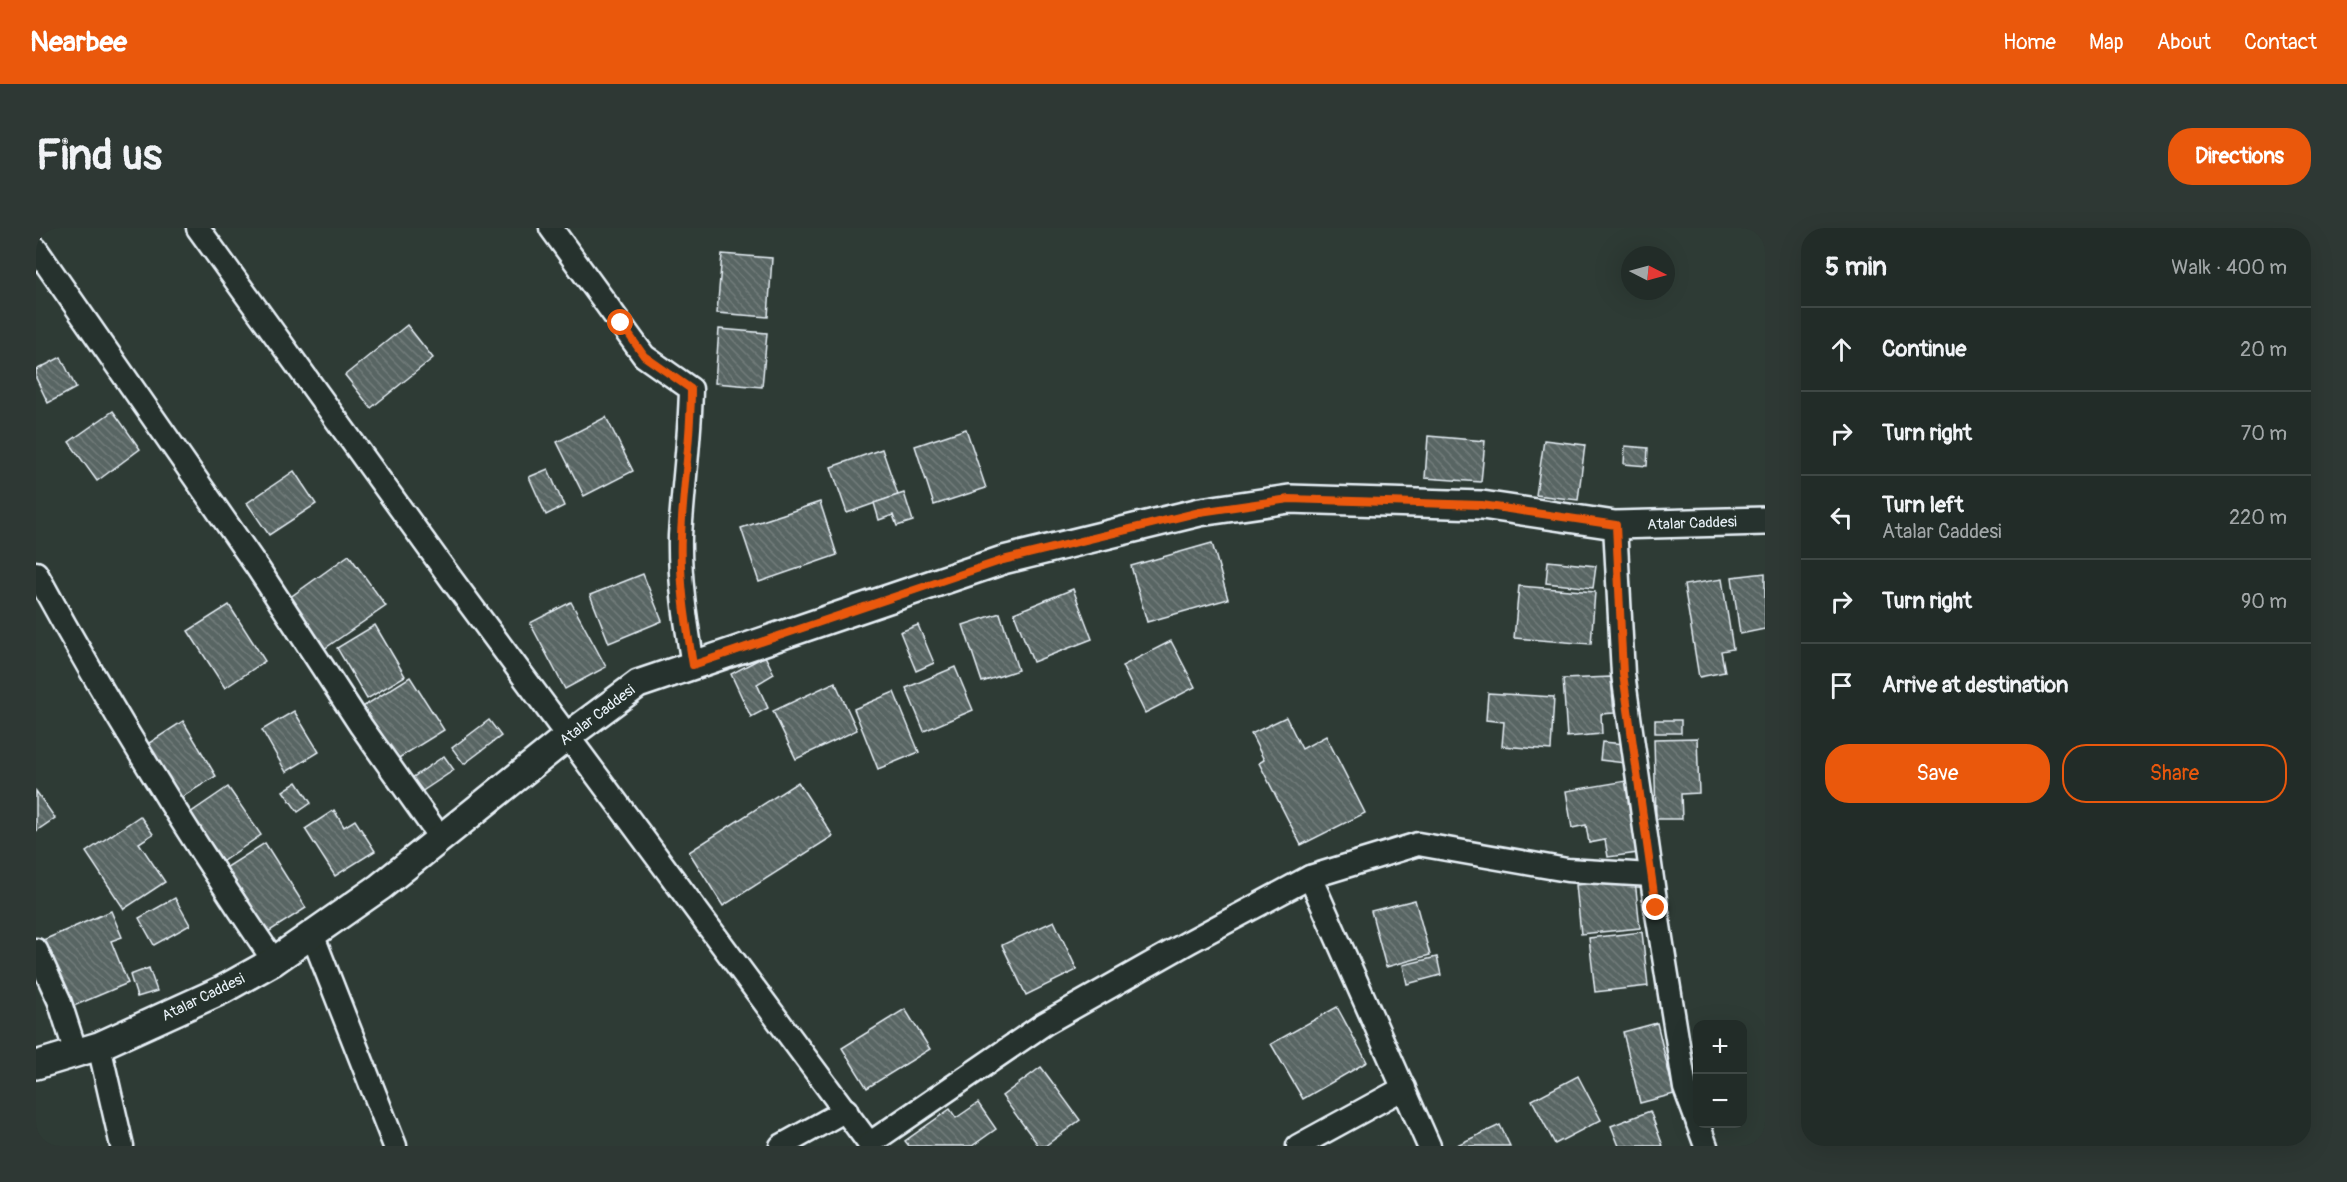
<!DOCTYPE html>
<meta charset="utf-8">
<style>
body{margin:0;font-family:Pangolin,sans-serif;background:#2e3834;color:#f1f3f6}
.controls{position:absolute;right:18px;bottom:18px;display:grid;overflow:hidden;border-radius:12px;box-shadow:0 6px 24px #0002}
.controls button{width:54px;height:54px;display:grid;place-items:center;padding:0;border:0;border-bottom:2px solid #3f4845;background:#222c28;color:#f1f3f6;font:30px sans-serif}
.compass{position:absolute;left:1585px;top:18px;width:54px;height:54px;border-radius:50%;background:#222c28;box-shadow:0 6px 24px #0002;rotate:96deg}
.stop{position:absolute;width:18px;height:18px;margin:-14px;border:4px solid #ea580c;border-radius:50%;background:#fff}
.stop.end{background:#ea580c;border-color:#fff;box-shadow:0 2px 6px #0008}
.list{margin:0;padding:0;list-style:none}
h2{display:flex;justify-content:space-between;align-items:center;height:78px;margin:0;padding:0 24px;font-size:26px}
h2 small{font-size:20px;font-weight:400;color:#a2a7a8}
.list li{display:grid;grid-template-columns:39px 1fr auto;gap:18px;align-items:center;box-sizing:border-box;height:84px;padding:0 24px;border-top:2px solid #3f4845}
.list b{display:block;font-size:22px;white-space:nowrap}
.list p{margin:0;font-size:20px;white-space:nowrap;color:#a2a7a8}
.list em{font-size:20px;font-style:normal;color:#a2a7a8}
.actions{display:flex;gap:12px;padding:18px 24px}
.actions a{flex:1;padding:14px 0;border:2px solid #ea580c;border-radius:24px;text-align:center;font-size:21px;color:#ea580c}
.actions .main{background:#ea580c;color:#fff}
.icon{flex:none;width:33px;height:33px;fill:none;stroke:currentColor;stroke-width:2;stroke-linecap:round;stroke-linejoin:round}
.map{position:relative;flex:none;width:1729px;height:918px;overflow:hidden;border-radius:24px}
header{display:flex;align-items:center;gap:36px;box-sizing:border-box;height:84px;padding:0 30px;background:#ea580c;color:#fff}
header strong{font-size:28px}
nav{display:flex;gap:33px;margin-inline-start:auto;font-size:21px}
.intro{display:flex;align-items:center;justify-content:space-between;box-sizing:border-box;height:144px;padding:0 36px}
h1{margin:0;font-size:42px}
.button{padding:15px 27px;border-radius:24px;background:#ea580c;color:#fff;font-size:21px;font-weight:700}
main{display:flex;gap:36px;padding:0 36px}
aside{flex:1;background:#222c28;border-radius:24px;box-shadow:0 6px 24px #0002}
.map>svg:first-child{display:block}
.building{fill:url(#building-back-hatch);stroke:#e8f1f8;stroke-width:1.5}
.lines{fill:none;stroke-linecap:round;stroke-linejoin:round}
.minor-casing{stroke:#e8f1f8;stroke-width:27}
.tertiary-casing{stroke:#e8f1f8;stroke-width:32}
.minor{stroke:#26332d;stroke-width:22}
.tertiary{stroke:#26332d;stroke-width:27}
.route{stroke:#ea580c;stroke-width:8}
.labels{text-anchor:middle;stroke-width:5;stroke-linejoin:round;paint-order:stroke}
.street-label{font-size:15px;fill:#e8f1f8;stroke:#26332d}
</style>
<header>
<strong>Nearbee</strong>
<nav><a>Home</a><a>Map</a><a>About</a><a>Contact</a></nav>
</header>
<div class="intro"><h1>Find us</h1><a class="button">Directions</a></div>
<main>
<div class="map">
<svg width="1729" height="918" viewBox="0 0 1729 918">
<defs>
<pattern id="building-back-hatch" width="6" height="6" patternUnits="userSpaceOnUse" patternTransform="scale(1.5)"><rect width="6" height="6" fill="#596563"/><path d="M-1 5l2 2M0 0l6 6M5-1l2 2" fill="none" stroke="#717c7a"/></pattern>
</defs>
<rect width="100%" height="100%" fill="#2e3b35"/>
<filter id="ink" filterUnits="userSpaceOnUse"><feTurbulence type="fractalNoise" baseFrequency=".0167" numOctaves="2"/><feDisplacementMap in="SourceGraphic" scale="12" xChannelSelector="R" yChannelSelector="G"/><feConvolveMatrix kernelMatrix="1 2 1 2 8 2 1 2 1" color-interpolation-filters="sRGB"/></filter>
<g filter="url(#ink)">
<g class="building">
<path d="M686,26L736,30L732,89L681,85Z"/>
<path d="M371,97L397,130L335,180L309,147Z"/>
<path d="M683,101L731,105L726,159L679,155Z"/>
<path d="M25,129L40,160L12,175L0,150V142Z"/>
<path d="M77,183L104,221L61,253L33,214Z"/>
<path d="M570,189L597,243L548,268L521,214Z"/>
<path d="M930,201L950,260L898,277L879,218Z"/>
<path d="M1392,208L1449,213L1445,254L1389,250Z"/>
<path d="M1508,212L1549,217L1542,272L1500,267Z"/>
<path d="M1589,218L1612,220L1611,238L1588,236Z"/>
<path d="M846,221L862,267L811,285L795,239Z"/>
<path d="M512,241L528,278L510,287L493,249Z"/>
<path d="M258,243L280,276L233,307L211,275Z"/>
<path d="M868,265L877,293L861,298L857,287L843,292L838,275Z"/>
<path d="M784,274L801,327L723,354L705,300Z"/>
<path d="M1176,315L1192,371L1111,394L1095,338Z"/>
<path d="M313,327L350,378L288,421L253,370Z"/>
<path d="M1512,333L1560,338L1557,360L1510,355Z"/>
<path d="M1729,345V401L1704,406L1696,349Z"/>
<path d="M607,346L626,393L573,415L554,367Z"/>
<path d="M1686,351L1697,421L1685,423L1689,444L1663,449L1648,357Z"/>
<path d="M1483,358L1559,364L1555,416L1478,410Z"/>
<path d="M1037,361L1056,411L997,434L978,385Z"/>
<path d="M535,374L570,439L529,461L494,395Z"/>
<path d="M193,377L229,433L189,460L152,403Z"/>
<path d="M964,385L982,442L946,454L927,397Z"/>
<path d="M339,397L369,448L331,471L301,420Z"/>
<path d="M882,397L898,435L880,443L864,404Z"/>
<path d="M1135,413L1159,459L1109,485L1086,438Z"/>
<path d="M729,428L738,446L721,456L732,480L715,489L695,446Z"/>
<path d="M919,439L937,482L888,503L870,460Z"/>
<path d="M374,449L408,502L358,533L325,480Z"/>
<path d="M1575,449L1578,485L1565,486L1566,506L1531,509L1527,451Z"/>
<path d="M799,454L821,502L760,531L737,483Z"/>
<path d="M858,464L883,524L842,541L818,481Z"/>
<path d="M1452,465L1518,469L1515,522L1466,518L1468,494L1450,492Z"/>
<path d="M258,483L283,524L250,544L226,502Z"/>
<path d="M1250,489L1266,521L1290,508L1329,585L1265,617L1223,535L1228,532L1215,506Z"/>
<path d="M453,492L465,508L428,536L416,520Z"/>
<rect x="1619" y="492" width="26" height="13"/>
<path d="M147,493L180,548L143,571L110,517Z"/>
<path d="M1661,510L1663,565L1645,566L1646,591H1620L1618,511Z"/>
<path d="M1566,514L1590,516L1589,535L1564,532Z"/>
<path d="M408,528L418,542L385,564L376,550Z"/>
<path d="M1590,553L1602,625L1572,629L1569,612L1553,615L1550,597L1536,600L1530,563Z"/>
<path d="M261,554L275,575L262,584L247,563Z"/>
<path d="M762,554L797,608L687,678L653,624Z"/>
<path d="M192,559L225,607L187,633L154,585Z"/>
<path d="M0,563L19,590L0,603Z"/>
<path d="M298,582L308,599L319,592L339,623L299,648L269,601Z"/>
<path d="M104,588L117,606L103,615L129,654L88,681L50,624Z"/>
<path d="M229,615L270,680L229,706L188,641Z"/>
<path d="M1599,652L1604,700L1545,706L1540,657Z"/>
<path d="M139,670L154,697L118,717L103,690Z"/>
<path d="M1379,672L1394,727L1350,739L1335,683Z"/>
<path d="M75,683L86,709L75,713L92,755L33,780L5,713Z"/>
<path d="M1018,693L1041,742L990,767L966,717Z"/>
<path d="M1606,704L1612,758L1559,764L1553,710Z"/>
<path d="M1401,729L1405,747L1371,756L1367,737Z"/>
<path d="M113,740L121,763L101,769L94,747Z"/>
<path d="M1301,779L1331,834L1267,871L1235,816Z"/>
<path d="M869,781L894,821L831,860L806,820Z"/>
<path d="M1621,795L1638,866L1604,875L1587,804Z"/>
<path d="M1005,839L1044,892L1009,918H1003L966,868Z"/>
<path d="M1542,848L1565,892L1519,916L1496,872Z"/>
<path d="M942,875L960,901L936,918H873L869,913L914,881L920,890Z"/>
<path d="M1614,883L1627,918H1583L1575,898Z"/>
<path d="M1464,897L1474,918H1422L1421,917Z"/>
</g>
<g class="lines">
<g class="minor-casing">
<g id="minor">
<path d="M162,0L416,352L835,918"/>
<path d="M515,0L608,128L655,161C654,210 647,259 644,308C643,351 650,395 657,437"/>
<path d="M0,21L221,339L325,498L405,611"/>
<path d="M1579,297L1587,446L1620,679L1649,860L1662,895"/>
<path d="M0,345C73,479 152,607 238,733"/>
<path d="M1274,649L1393,918"/>
<path d="M276,706L359,918"/>
<path d="M0,722L23,772L40,825"/>
<path d="M63,818L86,918"/>
<path d="M1662,896L1670,918"/>
<path d="M833,916L1008,796L1153,714L1274,649L1382,616L1531,642L1615,647"/>
<path d="M745,918L810,882"/>
<path d="M1262,918L1368,860"/>
</g>
</g>
<g class="tertiary-casing">
<path id="tertiary" d="M0,837L63,818L186,762L238,733L344,659L532,508L602,456L967,332L1164,284L1253,271L1446,277L1579,297L1729,293"/>
</g>
<use href="#minor" class="minor"/>
<use href="#tertiary" class="tertiary"/>
</g>
</g>
<g class="lines" filter="url(#ink)">
<path class="route" d="M585,95L608,128L655,161C655,211 647,259 645,308C643,351 650,395 657,437L967,332L1164,284L1253,271L1446,277L1580,297L1587,446L1620,680"/>
</g>
<g class="labels">
<g class="street-label">
<text transform="translate(1656 295) rotate(-2)" y="5">Atalar Caddesi</text>
<text transform="translate(561 487) rotate(-37)" y="5">Atalar Caddesi</text>
<text transform="translate(167 769) rotate(-26)" y="5">Atalar Caddesi</text>
</g>
</g>
</svg>
<div class="controls">
<button>+</button>
<button>−</button>
</div>
<svg class="compass" viewBox="-18 -18 36 36"><path d="M0-13l5 13h-10z" fill="#e53935"/><path d="M0 13l5-13h-10z" fill="#a2a7a8"/></svg>
<div class="stop" style="left:585px;top:95px"></div>
<div class="stop end" style="left:1620px;top:680px"></div>
</div>
<aside>
<h2>5 min<small>Walk · 400 m</small></h2>
<ul class="list">
<li><svg class="icon" aria-label="ahead" viewBox="0 0 24 24"><path d="M12 20V5M6 11l6-6 6 6"/></svg><div><b>Continue</b></div><em>20 m</em></li>
<li><svg class="icon" aria-label="right" viewBox="0 0 24 24"><path d="M7 20v-9h11M14 6l5 5-5 5"/></svg><div><b>Turn right</b></div><em>70 m</em></li>
<li><svg class="icon" aria-label="left" viewBox="0 0 24 24"><path d="M17 20v-9H6M10 6l-5 5 5 5"/></svg><div><b>Turn left</b><p>Atalar Caddesi</p></div><em>220 m</em></li>
<li><svg class="icon" aria-label="right" viewBox="0 0 24 24"><path d="M7 20v-9h11M14 6l5 5-5 5"/></svg><div><b>Turn right</b></div><em>90 m</em></li>
<li><svg class="icon" aria-label="arrive" viewBox="0 0 24 24"><path d="M6 21V4h12l-3 4 3 4H6"/></svg><div><b>Arrive at destination</b></div></li>
</ul>
<div class="actions"><a class="main">Save</a><a>Share</a></div>
</aside>
</main>
